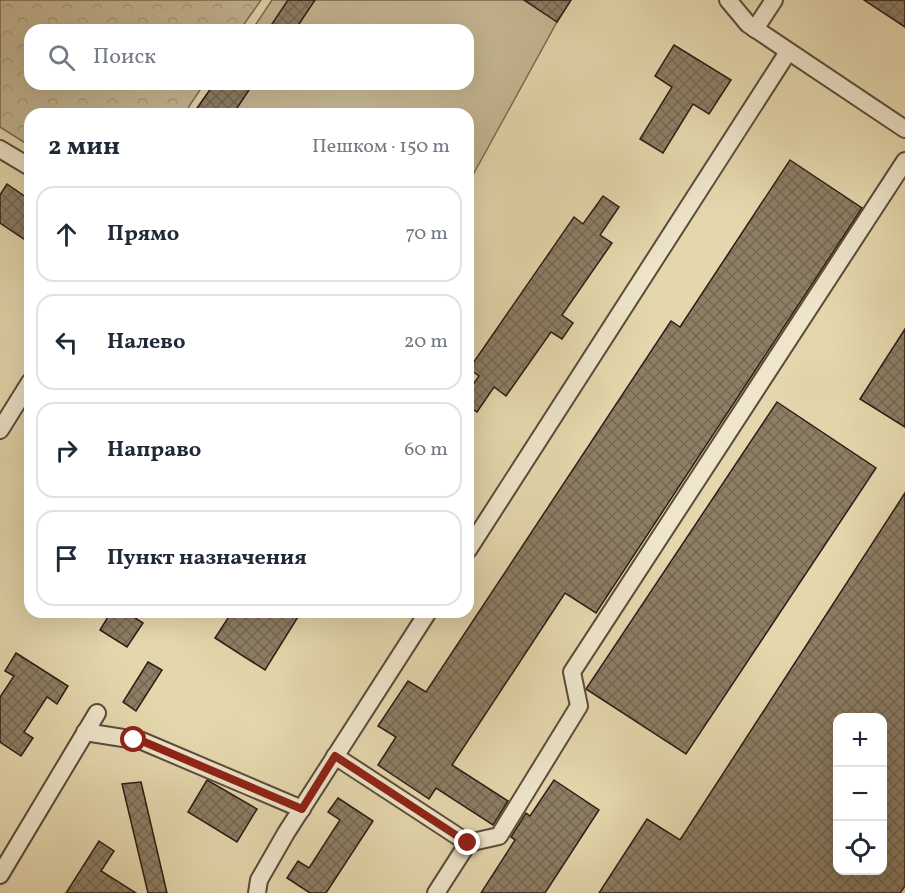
<!DOCTYPE html>
<html lang="ru">
<meta charset="utf-8">
<style>
body{margin:0;font-family:Vollkorn,serif;background:#f6f6f7;color:#1f2937}
.controls{position:absolute;right:18px;bottom:18px;display:grid;overflow:hidden;border-radius:12px;box-shadow:0 6px 24px #0002}
.controls button{width:54px;height:54px;display:grid;place-items:center;padding:0;border:0;border-bottom:2px solid #e0e1e3;background:#fff;color:#1f2937;font:30px sans-serif}
.stop{position:absolute;width:18px;height:18px;margin:-14px;border:4px solid #8f2418;border-radius:50%;background:#fff}
.stop.end{background:#8f2418;border-color:#fff;box-shadow:0 2px 6px #0008}
.list{margin:0;padding:0;list-style:none}
h2{display:flex;justify-content:space-between;align-items:center;height:78px;margin:0;padding:0 24px;font-size:26px}
h2 small{font-size:20px;font-weight:400;color:#747a83}
.list li{display:grid;grid-template-columns:39px 1fr auto;gap:18px;align-items:center;box-sizing:border-box;height:96px;margin:0 12px 12px;padding:0 12px;border:2px solid #e0e1e3;border-radius:18px}
.list b{display:block;font-size:22px;white-space:nowrap}
.list em{font-size:20px;font-style:normal;color:#747a83}
.icon{flex:none;width:33px;height:33px;fill:none;stroke:currentColor;stroke-width:2;stroke-linecap:round;stroke-linejoin:round}
.map{position:relative;flex:none;width:905px;height:893px;overflow:hidden}
.search{position:absolute;background:#fff;box-shadow:0 6px 24px #0002;left:24px;top:24px;width:450px;height:66px;display:flex;align-items:center;gap:15px;box-sizing:border-box;padding:0 21px;border-radius:18px;color:#747a83;font-size:22px}
.panel{position:absolute;background:#fff;box-shadow:0 6px 24px #0002;left:24px;top:108px;width:450px;height:510px;border-radius:18px}
.map>svg:first-child{display:block}
.grass{fill:#c6b793;stroke:#7a6a54;stroke-width:1.5}
.park{fill:url(#park-crowns);stroke:#7a6a54;stroke-width:1.5}
.building{fill:url(#building-cross-hatch);stroke:#2d1d16;stroke-width:1.5;fill-rule:evenodd}
.lines{fill:none;stroke-linecap:round;stroke-linejoin:round}
.minor-casing{stroke:#5b4c3c;stroke-width:20}
.minor{stroke:#eee5ca;stroke-width:16}
.route{stroke:#8f2418;stroke-width:8}
</style>
<div class="map">
<svg width="905" height="893" viewBox="0 0 905 893">
<defs>
<pattern id="park-crowns" width="20" height="18" patternUnits="userSpaceOnUse" patternTransform="scale(1.5)"><rect width="20" height="18" fill="#c6b793"/><path d="M2 6a3 3 0 1 1 6 0M12 15a3 3 0 1 1 6 0" fill="none" stroke="#aa9d7e"/></pattern>
<pattern id="building-cross-hatch" width="8" height="8" patternUnits="userSpaceOnUse" patternTransform="scale(1.5)"><rect width="8" height="8" fill="#8d7e65"/><path d="M0 0l8 8M0 8l8-8" fill="none" stroke="#746752"/></pattern>
</defs>
<rect width="100%" height="100%" fill="#e5d7ad"/>
<filter id="stains"><feTurbulence type="fractalNoise" baseFrequency=".00333" numOctaves="4"/><feColorMatrix values="0 0 0 0 .2 0 0 0 0 .09 0 0 0 0 .02 0 0 0 .5 -.17"/></filter>
<radialGradient id="worn" r=".72"><stop offset=".6" stop-color="#630" stop-opacity="0"/><stop offset="1" stop-color="#630" stop-opacity=".3"/></radialGradient>
<path class="grass" d="M272,0H571L557,22L468,184V114H193L214,84H468V30H252Z"/>
<path class="park" d="M0,0H261L240,30H30V84H204L184,114H30V146L0,127Z"/>
<g class="building">
<path d="M288,0H315L295,30H268Z"/>
<path d="M524,0H571L557,22Z"/>
<path d="M864,0H905V27Z"/>
<path d="M674,45L731,80L709,114L693,104L663,153L640,139L672,87L655,76Z"/>
<path d="M214,84H253L233,114H193Z"/>
<path d="M790,160L862,208L596,613L565,593L452,765L508,801L493,825L436,788L429,799L378,765L396,737L378,726L408,681L426,692L671,321L680,327Z"/>
<path d="M7,184L30,200V243L0,223V195Z"/>
<path d="M603,196L619,207L600,235L612,243L562,315L573,323L562,339L551,332L506,396L494,387L477,412L468,406V392L479,376L469,369L574,217L583,224Z"/>
<path d="M905,329V427L860,399Z"/>
<path d="M777,402L876,468L686,754L586,689Z"/>
<path d="M905,493V886L900,893H599L647,819L680,840ZM837,717H882V870H837Z"/>
<path d="M111,612H126L143,623L127,647L100,630Z"/>
<path d="M232,612H301L265,670L215,638Z"/>
<path d="M16,653L68,686L57,704L47,697L24,732L33,738L21,756L0,742V697L14,676L5,671Z"/>
<path d="M148,662L162,670L136,711L123,702Z"/>
<path d="M207,780L257,809L237,842L188,812Z"/>
<path d="M554,780L599,810L545,893H481L515,840L511,837L526,813L530,816Z"/>
<path d="M141,782L167,893H148L122,784Z"/>
<path d="M338,798L373,821L326,893H310L287,878L298,861L309,868L340,820L328,812Z"/>
<path d="M99,841L114,851L101,871L136,893H66Z"/>
</g>
<g class="lines">
<g class="minor-casing">
<g id="minor">
<path d="M728,0L748,24L905,129"/>
<path d="M755,29L774,0"/>
<path d="M0,149L30,167"/>
<path d="M0,430L30,382"/>
<path d="M468,550L788,52"/>
<path d="M85,732L142,741L302,809"/>
<path d="M335,756L468,843L436,893"/>
<path d="M468,843L499,836L579,706L572,672L905,161"/>
<path d="M0,875L97,713"/>
<path d="M257,893L259,880L286,833L428,612"/>
</g>
</g>
<use href="#minor" class="minor"/>
</g>
<g class="lines">
<path class="route" d="M134,740L142,741L302,809L335,756L468,843"/>
</g>
<rect width="100%" height="100%" filter="url(#stains)"/>
<rect width="100%" height="100%" fill="url(#worn)"/>
</svg>
<div class="controls">
<button>+</button>
<button>−</button>
<button><svg class="icon" aria-label="locate" viewBox="0 0 24 24"><circle cx="12" cy="12" r="6"/><path d="M12 2v4M12 18v4M2 12h4M18 12h4"/></svg></button>
</div>
<div class="stop" style="left:134px;top:740px"></div>
<div class="stop end" style="left:468px;top:843px"></div>
<div class="search"><svg class="icon" aria-label="search" viewBox="0 0 24 24"><circle cx="10" cy="10" r="6"/><path d="M15 15l6 6"/></svg>Поиск</div>
<section class="panel">
<h2>2 мин<small>Пешком · 150 m</small></h2>
<ul class="list">
<li><svg class="icon" aria-label="ahead" viewBox="0 0 24 24"><path d="M12 20V5M6 11l6-6 6 6"/></svg><div><b>Прямо</b></div><em>70 m</em></li>
<li><svg class="icon" aria-label="left" viewBox="0 0 24 24"><path d="M17 20v-9H6M10 6l-5 5 5 5"/></svg><div><b>Налево</b></div><em>20 m</em></li>
<li><svg class="icon" aria-label="right" viewBox="0 0 24 24"><path d="M7 20v-9h11M14 6l5 5-5 5"/></svg><div><b>Направо</b></div><em>60 m</em></li>
<li><svg class="icon" aria-label="arrive" viewBox="0 0 24 24"><path d="M6 21V4h12l-3 4 3 4H6"/></svg><div><b>Пункт назначения</b></div></li>
</ul>
</section>
</div>
